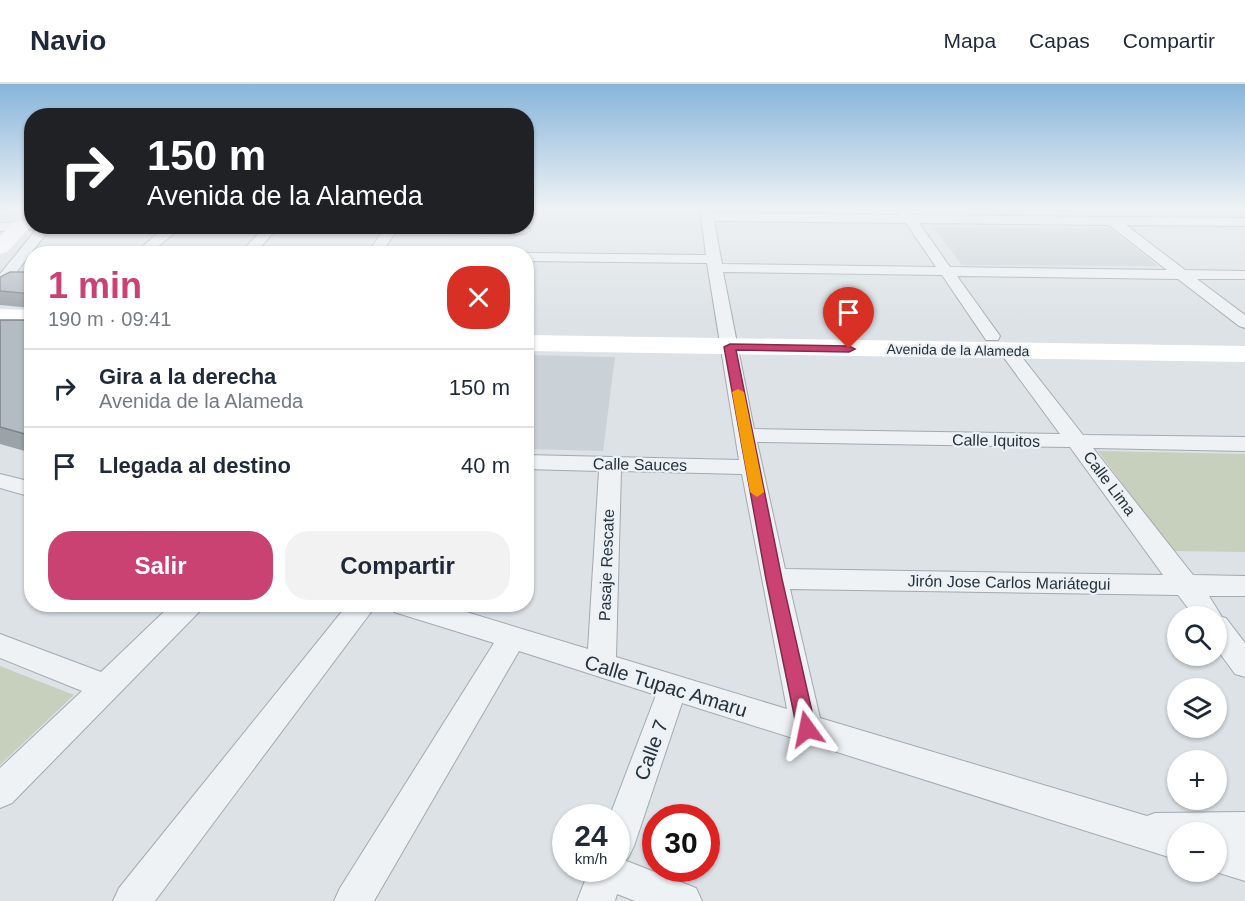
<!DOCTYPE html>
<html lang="es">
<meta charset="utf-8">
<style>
:root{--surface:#fff;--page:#f2f2f3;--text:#1f2937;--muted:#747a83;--line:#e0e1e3;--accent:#ca4272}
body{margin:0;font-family:Helvetica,sans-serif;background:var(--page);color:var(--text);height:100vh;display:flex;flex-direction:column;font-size:22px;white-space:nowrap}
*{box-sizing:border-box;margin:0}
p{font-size:20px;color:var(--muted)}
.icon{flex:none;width:33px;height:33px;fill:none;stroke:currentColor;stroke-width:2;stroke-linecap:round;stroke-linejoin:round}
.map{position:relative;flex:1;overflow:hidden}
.panel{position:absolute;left:24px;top:162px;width:510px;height:366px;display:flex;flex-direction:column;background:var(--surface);border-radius:24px;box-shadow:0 2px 4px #0004}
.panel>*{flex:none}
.top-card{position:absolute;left:24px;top:24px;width:510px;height:126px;border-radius:24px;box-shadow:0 2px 4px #0004;background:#202124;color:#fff;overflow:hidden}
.fabs{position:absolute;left:1167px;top:522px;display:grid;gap:12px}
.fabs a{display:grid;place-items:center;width:60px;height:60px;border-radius:50%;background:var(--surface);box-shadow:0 2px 4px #0004;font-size:30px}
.speed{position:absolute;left:552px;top:720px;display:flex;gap:12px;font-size:30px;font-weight:700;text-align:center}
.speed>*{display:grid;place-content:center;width:78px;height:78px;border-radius:50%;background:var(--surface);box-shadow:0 2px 4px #0004;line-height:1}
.speed small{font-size:15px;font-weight:400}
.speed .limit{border:9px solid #d22;background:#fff;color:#111}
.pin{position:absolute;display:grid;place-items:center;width:51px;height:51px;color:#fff;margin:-62px -26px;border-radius:50% 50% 50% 0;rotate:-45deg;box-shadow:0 0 6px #0007}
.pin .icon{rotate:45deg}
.me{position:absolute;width:66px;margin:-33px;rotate:348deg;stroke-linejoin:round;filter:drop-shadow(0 0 4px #0008)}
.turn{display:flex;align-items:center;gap:21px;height:126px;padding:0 24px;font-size:27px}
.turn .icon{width:78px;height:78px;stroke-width:2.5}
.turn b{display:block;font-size:42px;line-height:51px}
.round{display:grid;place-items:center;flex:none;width:63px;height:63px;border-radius:24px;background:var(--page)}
.summary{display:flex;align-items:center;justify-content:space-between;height:102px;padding:0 24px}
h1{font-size:36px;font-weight:700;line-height:45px;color:var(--accent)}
.action{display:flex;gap:12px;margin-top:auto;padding:12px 24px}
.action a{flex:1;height:69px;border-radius:24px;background:var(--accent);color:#fff;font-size:24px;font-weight:700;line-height:69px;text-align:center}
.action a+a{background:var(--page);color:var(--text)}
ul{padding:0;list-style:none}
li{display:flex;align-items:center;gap:18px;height:78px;padding:0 24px;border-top:2px solid var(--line)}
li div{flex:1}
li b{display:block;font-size:22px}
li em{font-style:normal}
header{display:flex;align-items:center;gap:36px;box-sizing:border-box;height:84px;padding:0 30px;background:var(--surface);border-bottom:2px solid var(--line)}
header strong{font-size:28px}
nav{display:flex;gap:33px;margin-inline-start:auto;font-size:21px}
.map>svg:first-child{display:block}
.built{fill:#cad2d8}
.green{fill:#c6d0bd}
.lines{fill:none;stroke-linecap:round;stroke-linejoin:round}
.street-casing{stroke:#a2aab0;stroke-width:2}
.street{fill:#eff2f5;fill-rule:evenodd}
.secondary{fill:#fff;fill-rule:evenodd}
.wall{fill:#9ba2a8}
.building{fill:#b4bcc3;stroke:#7e8488;stroke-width:1.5}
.route{fill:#ca4272;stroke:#832b4a;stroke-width:1.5}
.slow{fill:#f59e0b}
.labels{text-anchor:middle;stroke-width:4.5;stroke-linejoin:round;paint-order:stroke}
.far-street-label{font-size:14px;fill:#26323c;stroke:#ebf1f4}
.street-label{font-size:16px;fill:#26323c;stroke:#ebf1f4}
.near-street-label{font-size:20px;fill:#26323c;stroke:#ebf1f4}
</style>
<header>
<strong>Navio</strong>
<nav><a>Mapa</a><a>Capas</a><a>Compartir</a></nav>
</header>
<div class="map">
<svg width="1245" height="817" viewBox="0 0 1245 817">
<rect width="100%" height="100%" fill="#dce2e6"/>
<path class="built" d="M 933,143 L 1110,144 L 1158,182 L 962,181 Z
M 527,271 L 615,273 L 603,367 L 527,365 Z"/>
<path class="green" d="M 1098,367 L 1245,370 L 1245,468 L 1173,467 Z
M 0,582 L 74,611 L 0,681 Z"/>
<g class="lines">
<defs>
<path id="street" d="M 526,125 L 537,125 L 532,138 L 526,142 Z
M 700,125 L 712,125 L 713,129 L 900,131 L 897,125 L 909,125 L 913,131 L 1245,134 L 1245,142 L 1126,141 L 1185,186 L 1245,187 L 1245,195 L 1197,195 L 1245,231 L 1245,244 L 1239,242 L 1178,195 L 957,192 L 1000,252 L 998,256 L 986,256 L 942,191 L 723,188 L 754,345 L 1060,350 L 999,267 L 1002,263 L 1014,263 L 1083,351 L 1245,353 L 1245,367 L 1093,364 L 1193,491 L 1245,492 L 1245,512 L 1209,512 L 1222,533 L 1226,534 L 1245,559 L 1245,593 L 1235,590 L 1216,564 L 1216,532 L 1194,532 L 1178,511 L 790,505 L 820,634 L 1147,732 L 1155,729 L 1245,728 L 1245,797 L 1216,788 L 1216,748 L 1178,748 L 1178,776 L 682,619 L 634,762 L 628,774 L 624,776 L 696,804 L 702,817 L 635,817 L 617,810 L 615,817 L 577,817 L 590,784 L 616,784 L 616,734 L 609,734 L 656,611 L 519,567 L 374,817 L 334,817 L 340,804 L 494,559 L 394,528 L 390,520 L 440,520 L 588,565 L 599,387 L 526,385 L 526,371 L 739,376 L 707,179 L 526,177 L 526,170 L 523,170 L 526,169 L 706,171 ZM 714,137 L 906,139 L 936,183 L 722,180 ZM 919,139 L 1109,141 L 1167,186 L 950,183 ZM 757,358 L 1070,363 L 1163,491 L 785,485 ZM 621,387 L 742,390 L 787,625 L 616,573 Z
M 32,138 L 32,142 L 38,142 L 37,145 L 0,147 L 0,139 Z
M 39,142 L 52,142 L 5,203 L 0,205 L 0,190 Z
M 139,142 L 526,142 L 531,146 L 524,150 L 395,149 L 381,170 L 367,170 L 382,148 L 275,147 L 254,170 L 239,170 L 261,147 L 178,146 L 149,170 L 133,170 L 162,146 L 145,146 Z
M 0,390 L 32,398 L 32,413 L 0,404 Z
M 172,520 L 203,520 L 199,528 L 12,719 L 0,724 L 0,684 L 82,607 L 0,574 L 0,550 L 101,588 Z
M 348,520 L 377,520 L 155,817 L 113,817 L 119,804 Z"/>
</defs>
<use href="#street" class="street-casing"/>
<use href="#street" class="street"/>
<path class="secondary" d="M 0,125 L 10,125 L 6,130 L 0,131 Z
M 21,136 L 28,138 L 31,142 L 7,168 L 0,170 L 0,152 L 14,138 Z
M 0,225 L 32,226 L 32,240 L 0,239 Z
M 526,251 L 1245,262 L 1245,278 L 526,267 Z"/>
</g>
<path class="wall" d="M 32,188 L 32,224 L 0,221 L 0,193 Z
M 0,236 L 32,236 L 32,369 L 0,360 Z"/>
<path class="building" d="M 10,188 L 32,188 L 32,210 L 0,207 L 0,193 Z
M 0,236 L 32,236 L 32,352 L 0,343 Z"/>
<linearGradient id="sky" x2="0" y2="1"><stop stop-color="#87b5da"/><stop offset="0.52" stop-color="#eff2f4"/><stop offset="1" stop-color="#eff2f4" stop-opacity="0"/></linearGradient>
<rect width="1245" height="239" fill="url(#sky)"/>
<path class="route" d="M 730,260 L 849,262 L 855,265 L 849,268 L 736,266 L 782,495 L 816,645 L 813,651 L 807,654 L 800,651 L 797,645 L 766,495 L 724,263 Z"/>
<path class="slow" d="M 738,305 L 744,308 L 764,408 L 757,413 L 750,408 L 732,308 Z"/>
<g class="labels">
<g class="far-street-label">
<text transform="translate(958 266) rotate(1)" y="5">Avenida de la Alameda</text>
</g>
<g class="street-label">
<text transform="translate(996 356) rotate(1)" y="6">Calle Iquitos</text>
<text transform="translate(640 380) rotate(1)" y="6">Calle Sauces</text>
<text transform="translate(1110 399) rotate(53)" y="6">Calle Lima</text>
<text transform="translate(606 481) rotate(-88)" y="6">Pasaje Rescate</text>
<text transform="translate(1009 498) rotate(1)" y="6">Jirón Jose Carlos Mariátegui</text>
</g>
<g class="near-street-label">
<text transform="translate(666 602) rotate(17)" y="7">Calle Tupac Amaru</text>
<text transform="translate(651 666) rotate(-70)" y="7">Calle 7</text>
</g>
</g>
</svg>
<div class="fabs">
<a><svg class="icon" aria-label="search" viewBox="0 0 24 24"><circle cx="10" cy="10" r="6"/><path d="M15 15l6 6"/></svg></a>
<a><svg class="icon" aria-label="layers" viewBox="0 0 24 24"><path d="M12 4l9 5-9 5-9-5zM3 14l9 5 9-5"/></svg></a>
<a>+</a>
<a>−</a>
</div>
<div class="speed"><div>24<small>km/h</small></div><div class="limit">30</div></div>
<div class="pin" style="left:849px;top:265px;background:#d93025"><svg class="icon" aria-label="arrive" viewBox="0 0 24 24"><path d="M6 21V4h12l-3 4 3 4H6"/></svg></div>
<svg class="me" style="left:807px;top:645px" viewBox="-20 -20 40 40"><path d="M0-17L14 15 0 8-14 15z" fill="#ca4272" stroke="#fff" stroke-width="4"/></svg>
<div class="top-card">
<div class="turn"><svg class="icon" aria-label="right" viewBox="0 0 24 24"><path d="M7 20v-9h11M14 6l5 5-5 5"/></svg><div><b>150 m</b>Avenida de la Alameda</div></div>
</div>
<section class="panel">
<div class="summary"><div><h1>1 min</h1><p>190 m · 09:41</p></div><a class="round" style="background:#d93025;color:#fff"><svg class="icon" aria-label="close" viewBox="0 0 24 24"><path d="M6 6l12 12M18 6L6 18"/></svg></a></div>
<ul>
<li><svg class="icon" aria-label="right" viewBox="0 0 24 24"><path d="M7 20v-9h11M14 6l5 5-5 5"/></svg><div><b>Gira a la derecha</b><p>Avenida de la Alameda</p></div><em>150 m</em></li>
<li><svg class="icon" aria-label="arrive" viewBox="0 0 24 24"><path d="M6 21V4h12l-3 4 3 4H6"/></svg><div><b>Llegada al destino</b></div><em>40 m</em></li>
</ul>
<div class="action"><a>Salir</a><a>Compartir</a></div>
</section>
</div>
